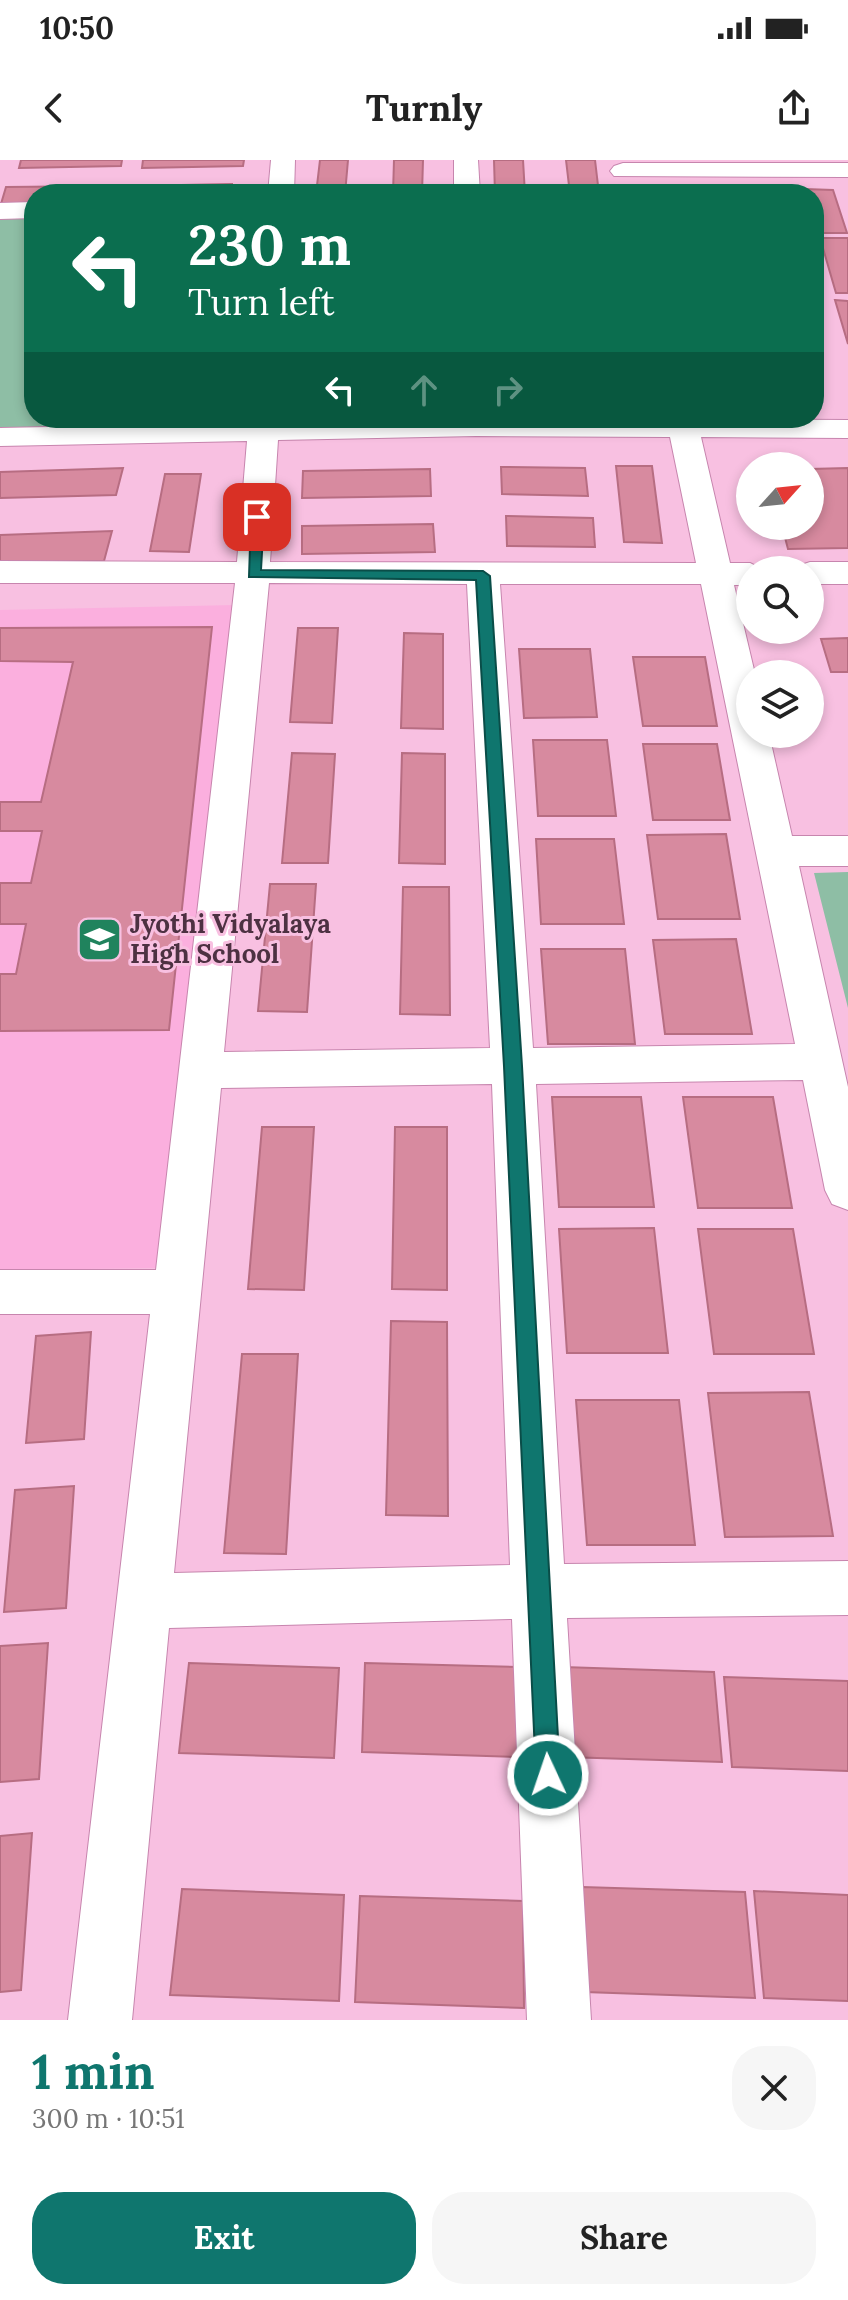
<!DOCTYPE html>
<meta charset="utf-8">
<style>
:root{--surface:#fff;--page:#f6f6f6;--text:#222;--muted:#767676;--accent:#0f766e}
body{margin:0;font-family:Lora,serif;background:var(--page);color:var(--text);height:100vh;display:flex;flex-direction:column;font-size:30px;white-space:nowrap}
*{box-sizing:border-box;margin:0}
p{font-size:26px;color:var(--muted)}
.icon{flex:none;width:44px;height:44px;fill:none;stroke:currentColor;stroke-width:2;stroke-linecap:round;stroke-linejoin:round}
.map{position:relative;height:1860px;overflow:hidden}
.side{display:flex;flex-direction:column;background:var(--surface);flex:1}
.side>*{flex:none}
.top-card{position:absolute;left:24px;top:24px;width:800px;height:244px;border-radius:32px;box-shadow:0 4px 12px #0003;background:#0b6e4f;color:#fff;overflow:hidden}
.needle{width:52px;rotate:63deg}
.fabs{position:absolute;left:736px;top:292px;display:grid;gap:16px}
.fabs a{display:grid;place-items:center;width:88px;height:88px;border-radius:50%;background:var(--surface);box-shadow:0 4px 12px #0003;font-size:40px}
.pin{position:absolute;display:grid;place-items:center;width:68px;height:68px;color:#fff;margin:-34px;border-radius:16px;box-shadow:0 4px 12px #0006}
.me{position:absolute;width:88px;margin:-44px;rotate:357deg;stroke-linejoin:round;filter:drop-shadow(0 0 6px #0008)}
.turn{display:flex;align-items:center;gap:28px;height:168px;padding:0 32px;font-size:36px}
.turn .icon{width:104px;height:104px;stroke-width:2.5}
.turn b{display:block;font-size:56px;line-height:68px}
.lanes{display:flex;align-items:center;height:76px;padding:0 32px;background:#0003;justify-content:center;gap:40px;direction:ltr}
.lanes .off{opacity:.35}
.round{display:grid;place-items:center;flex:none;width:84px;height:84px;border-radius:32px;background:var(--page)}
.overview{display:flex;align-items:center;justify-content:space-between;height:136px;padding:0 32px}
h1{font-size:48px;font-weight:700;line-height:60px;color:var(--accent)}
.action{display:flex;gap:16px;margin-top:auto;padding:16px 32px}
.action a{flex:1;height:92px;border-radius:32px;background:var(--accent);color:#fff;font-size:32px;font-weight:700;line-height:92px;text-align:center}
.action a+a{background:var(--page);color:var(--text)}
.status{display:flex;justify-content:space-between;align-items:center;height:56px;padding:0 40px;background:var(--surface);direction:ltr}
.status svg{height:22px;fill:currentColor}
header{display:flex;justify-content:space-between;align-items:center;height:104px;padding:0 32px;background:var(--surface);font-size:36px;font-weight:700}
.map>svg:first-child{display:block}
.built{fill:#fbafde}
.green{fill:#8ebea5}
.building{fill:#d78a9f;stroke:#b76d82;stroke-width:2}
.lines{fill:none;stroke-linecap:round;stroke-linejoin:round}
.minor-casing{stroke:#c785ae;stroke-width:2}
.minor{fill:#fff;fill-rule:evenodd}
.route{fill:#0f766e;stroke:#0a4d48;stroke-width:2}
.labels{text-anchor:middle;stroke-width:6;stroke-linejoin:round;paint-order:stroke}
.poi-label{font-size:26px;font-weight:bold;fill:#4d3142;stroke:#f8c0e1;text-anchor:start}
</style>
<div class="status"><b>10:50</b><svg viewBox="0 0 49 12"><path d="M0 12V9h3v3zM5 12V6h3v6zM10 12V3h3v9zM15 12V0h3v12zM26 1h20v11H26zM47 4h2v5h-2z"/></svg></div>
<header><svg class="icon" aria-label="back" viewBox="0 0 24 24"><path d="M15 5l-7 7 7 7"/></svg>Turnly<svg class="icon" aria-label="share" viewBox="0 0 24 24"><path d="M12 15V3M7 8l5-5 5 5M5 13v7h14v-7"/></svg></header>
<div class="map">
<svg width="848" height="1860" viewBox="0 0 848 1860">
<rect width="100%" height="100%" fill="#f8c0e1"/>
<path class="built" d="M 235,445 L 163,1108 L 0,1110 L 0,450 Z"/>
<path class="green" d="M 34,54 L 34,258 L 237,258 L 234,276 L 0,278 L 0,55 Z
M 848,712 L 848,848 L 814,713 Z"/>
<path class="building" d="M 21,0 L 122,0 L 121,6 L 19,8 Z
M 143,0 L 244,0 L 243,6 L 142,8 Z
M 320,0 L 348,0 L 345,34 L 316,34 Z
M 394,0 L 423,0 L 422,34 L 393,34 Z
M 494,0 L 523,0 L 525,34 L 495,34 Z
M 566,0 L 595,0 L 599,34 L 570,34 Z
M 232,24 L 232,34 L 128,34 L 130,26 Z
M 109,26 L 108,34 L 34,34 L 34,44 L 1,44 L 6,27 Z
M 704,26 L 733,26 L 735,34 L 706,34 Z
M 804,29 L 833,30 L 847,73 L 817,73 L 814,34 L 806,34 Z
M 820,78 L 848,78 L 848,133 L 836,133 Z
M 835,140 L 848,141 L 848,184 Z
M 616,306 L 652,306 L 662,383 L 624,382 Z
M 501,307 L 585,308 L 588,336 L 502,334 Z
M 123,308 L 116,335 L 0,338 L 0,312 Z
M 848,308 L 848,388 L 788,389 L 782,366 L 810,366 L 810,309 Z
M 430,309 L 431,336 L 302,338 L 303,311 Z
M 165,314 L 201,314 L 189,392 L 150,391 Z
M 506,356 L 593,358 L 595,387 L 507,386 Z
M 433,364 L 435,392 L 302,394 L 302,366 Z
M 112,371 L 104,401 L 0,403 L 0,375 Z
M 212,467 L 169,870 L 0,871 L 0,814 L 16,814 L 26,764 L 0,764 L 0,723 L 31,723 L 42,671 L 0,671 L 0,642 L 41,642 L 73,502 L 0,501 L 0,468 Z
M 298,468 L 338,468 L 332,563 L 290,562 Z
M 404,473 L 443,474 L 443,569 L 401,568 Z
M 848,478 L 848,512 L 831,512 L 821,479 Z
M 519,489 L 590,489 L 597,557 L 524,558 Z
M 633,497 L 705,497 L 717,566 L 643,566 Z
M 533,580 L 607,580 L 616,656 L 538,656 Z
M 643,584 L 717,584 L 730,660 L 653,660 Z
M 292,593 L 335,594 L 328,703 L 282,703 Z
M 402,593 L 445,594 L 445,704 L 399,703 Z
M 726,674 L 740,759 L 658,759 L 647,675 Z
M 536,679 L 614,679 L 624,764 L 541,764 Z
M 270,724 L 316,724 L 307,852 L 258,851 Z
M 403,727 L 449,727 L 450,855 L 400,854 Z
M 736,779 L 752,874 L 665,874 L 653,780 Z
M 541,789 L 625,789 L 635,884 L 548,884 Z
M 552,937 L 641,937 L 654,1047 L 559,1047 Z
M 683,937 L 773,937 L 792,1048 L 698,1048 Z
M 262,967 L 314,967 L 304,1130 L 248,1129 Z
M 395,967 L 447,967 L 447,1130 L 392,1129 Z
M 654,1068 L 668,1193 L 567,1193 L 559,1069 Z
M 698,1069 L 793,1069 L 814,1194 L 714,1194 Z
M 391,1161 L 447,1162 L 448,1356 L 386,1355 Z
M 91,1172 L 84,1279 L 26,1283 L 36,1176 Z
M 242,1194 L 298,1194 L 286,1394 L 224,1393 Z
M 809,1232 L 833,1376 L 725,1377 L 708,1233 Z
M 576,1240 L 679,1240 L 695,1385 L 587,1385 Z
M 74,1326 L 66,1448 L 4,1452 L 15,1330 Z
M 48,1483 L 39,1619 L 0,1622 L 0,1486 Z
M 189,1503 L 339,1508 L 334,1598 L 179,1593 Z
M 365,1503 L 517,1507 L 517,1597 L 362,1592 Z
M 563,1507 L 714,1512 L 722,1602 L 566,1597 Z
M 724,1517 L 848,1521 L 848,1611 L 732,1607 Z
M 32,1673 L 21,1830 L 0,1832 L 0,1676 Z
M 582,1727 L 745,1732 L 755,1838 L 585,1832 Z
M 182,1729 L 344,1735 L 339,1841 L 170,1835 Z
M 754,1731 L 848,1735 L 848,1841 L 764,1838 Z
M 360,1736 L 523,1741 L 524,1848 L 355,1842 Z"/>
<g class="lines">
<defs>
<path id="minor" d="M 271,0 L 295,0 L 294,34 L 268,34 Z
M 454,0 L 478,0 L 480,34 L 454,34 Z
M 623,3 L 848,3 L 848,17 L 614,16 L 610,11 L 614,6 Z
M 34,42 L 34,58 L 0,59 L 0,43 Z
M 249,258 L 279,258 L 279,262 L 472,258 L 848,260 L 848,278 L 701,277 L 730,403 L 750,403 L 764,410 L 750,410 L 750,425 L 734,425 L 755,514 L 750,514 L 750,574 L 769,574 L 792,676 L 848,676 L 848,706 L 799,706 L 848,927 L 848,1050 L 832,1044 L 825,1030 L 803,920 L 536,924 L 564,1404 L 848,1401 L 848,1455 L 567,1458 L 591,1860 L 527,1860 L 512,1459 L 169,1468 L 132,1860 L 68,1860 L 150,1154 L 0,1154 L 0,1110 L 156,1110 L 235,423 L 0,423 L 0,401 L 237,402 L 247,281 L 0,286 L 0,268 L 249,263 ZM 476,276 L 670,277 L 696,403 L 270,402 L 278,280 ZM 269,423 L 467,424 L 490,888 L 224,892 ZM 500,424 L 701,424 L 795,884 L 533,888 ZM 492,924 L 510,1405 L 174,1413 L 221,928 Z
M 810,402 L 848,402 L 848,424 L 810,424 L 810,410 L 795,410 L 798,406 Z"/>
</defs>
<use href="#minor" class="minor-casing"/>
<use href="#minor" class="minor"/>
</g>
<path class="route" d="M 257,353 L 264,357 L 261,410 L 483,411 L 490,416 L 522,906 L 560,1615 L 557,1623 L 548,1627 L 539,1623 L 536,1615 L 504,906 L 476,420 L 249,417 L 251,357 Z"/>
<defs>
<symbol id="school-square" viewBox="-11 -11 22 22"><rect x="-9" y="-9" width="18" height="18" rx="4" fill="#20835d" stroke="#f8c0e1"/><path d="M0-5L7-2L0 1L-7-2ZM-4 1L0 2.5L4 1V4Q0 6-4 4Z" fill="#fff"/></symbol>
</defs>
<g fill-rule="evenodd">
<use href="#school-square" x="74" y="754" width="51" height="51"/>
</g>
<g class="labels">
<g class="poi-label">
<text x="130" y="773">Jyothi Vidyalaya<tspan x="130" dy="30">High School</tspan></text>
</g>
</g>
</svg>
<div class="fabs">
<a><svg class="needle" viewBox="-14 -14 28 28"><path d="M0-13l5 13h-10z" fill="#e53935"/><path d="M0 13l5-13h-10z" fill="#767676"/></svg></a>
<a><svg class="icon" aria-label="search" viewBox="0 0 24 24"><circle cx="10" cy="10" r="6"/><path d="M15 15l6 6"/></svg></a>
<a><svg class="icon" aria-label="layers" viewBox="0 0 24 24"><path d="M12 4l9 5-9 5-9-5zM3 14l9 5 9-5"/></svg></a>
</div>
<div class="pin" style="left:257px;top:357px;background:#d93025"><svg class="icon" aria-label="arrive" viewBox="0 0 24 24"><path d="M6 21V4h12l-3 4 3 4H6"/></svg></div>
<svg class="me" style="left:548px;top:1615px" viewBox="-20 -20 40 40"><circle r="17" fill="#0f766e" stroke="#fff" stroke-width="3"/><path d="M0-11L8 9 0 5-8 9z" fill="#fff"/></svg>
<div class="top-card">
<div class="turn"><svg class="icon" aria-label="left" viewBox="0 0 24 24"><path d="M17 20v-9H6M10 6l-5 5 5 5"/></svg><div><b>230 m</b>Turn left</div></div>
<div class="lanes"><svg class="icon" aria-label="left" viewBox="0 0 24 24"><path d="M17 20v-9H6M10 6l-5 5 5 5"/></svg><svg class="icon off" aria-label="ahead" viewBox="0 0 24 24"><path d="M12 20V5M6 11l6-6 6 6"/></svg><svg class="icon off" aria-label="right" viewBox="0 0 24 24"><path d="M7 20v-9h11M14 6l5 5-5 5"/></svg></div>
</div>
</div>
<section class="side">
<div class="overview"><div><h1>1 min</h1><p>300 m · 10:51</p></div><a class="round"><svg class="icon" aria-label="close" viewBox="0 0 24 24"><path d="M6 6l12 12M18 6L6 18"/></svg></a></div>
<div class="action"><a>Exit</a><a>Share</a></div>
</section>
